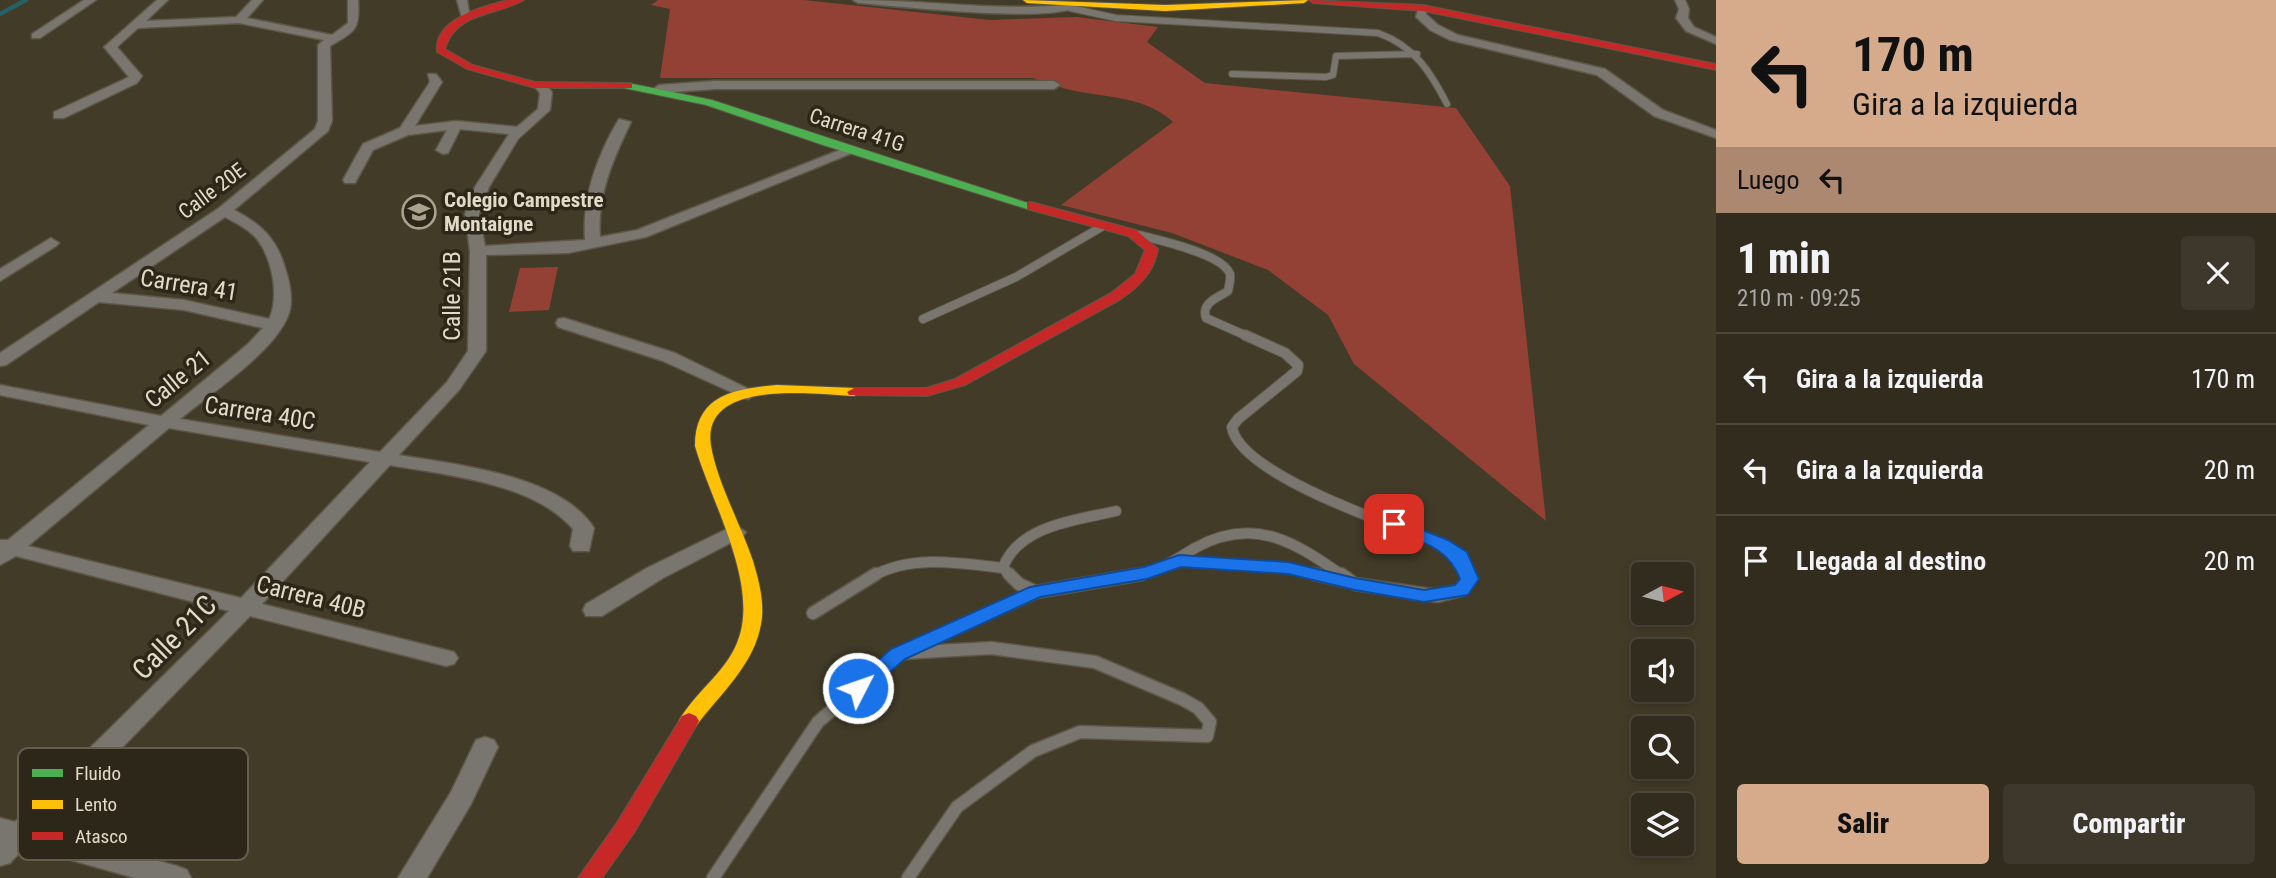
<!DOCTYPE html>
<html lang="es">
<meta charset="utf-8">
<style>
:root{--surface:#322c1e;--page:#3d382b;--text:#f1f3f6;--muted:#a8a7a4;--line:#4d483c;--accent:#d6ab8b}
body{margin:0;font-family:"Roboto Condensed",sans-serif;background:var(--page);color:var(--text);height:100vh;display:flex;flex-direction:column;font-size:26px;white-space:nowrap}
*{box-sizing:border-box;margin:0}
p{font-size:23px;color:var(--muted)}
.icon{flex:none;width:38px;height:38px;fill:none;stroke:currentColor;stroke-width:2;stroke-linecap:round;stroke-linejoin:round}
.map{position:relative;flex:1;overflow:hidden}
.details{display:flex;flex-direction:column;background:var(--surface);width:560px}
.details>*{flex:none}
.hud{background:#d6ab8b;color:#111;overflow:hidden}
.needle{width:46px;rotate:83deg}
.controls{position:absolute;left:1631px;top:562px;display:grid;gap:14px}
.controls a{display:grid;place-items:center;width:63px;height:63px;border-radius:7px;background:var(--surface);box-shadow:0 4px 10px #0003,0 0 0 2px var(--line);font-size:35px}
.pin{position:absolute;display:grid;place-items:center;width:60px;height:60px;color:#fff;margin:-30px;border-radius:14px;box-shadow:0 4px 10px #0006}
.me{position:absolute;width:77px;margin:-38px;rotate:49deg;stroke-linejoin:round;filter:drop-shadow(0 0 5px #0008)}
.turn{display:flex;align-items:center;gap:24px;height:147px;padding:0 21px;font-size:32px}
.turn .icon{width:91px;height:91px;stroke-width:2.5}
.turn b{display:block;font-size:49px;line-height:60px}
.then{display:flex;align-items:center;height:66px;padding:0 21px;background:#0003;gap:14px;font-size:26px}
.round{display:grid;place-items:center;flex:none;width:74px;height:74px;border-radius:7px;background:var(--page)}
.overview{display:flex;align-items:center;justify-content:space-between;height:119px;padding:0 21px}
h1{font-size:42px;font-weight:800;line-height:52px}
.cta{display:flex;gap:14px;margin-top:auto;padding:14px 21px}
.cta a{flex:1;height:80px;border-radius:7px;background:var(--accent);color:#111;font-size:28px;font-weight:800;line-height:80px;text-align:center}
.cta a+a{background:var(--page);color:var(--text)}
ul{padding:0;list-style:none}
li{display:flex;align-items:center;gap:21px;height:91px;padding:0 21px;border-top:2px solid var(--line)}
li div{flex:1}
li b{display:block;font-size:26px}
li em{font-style:normal}
main{display:flex;flex:1;min-height:0}
.map>svg:first-child{display:block}
.green{fill:#934035}
.lines{fill:none;stroke-linecap:round;stroke-linejoin:round}
.stream{stroke:#256067;stroke-width:4.5}
.lane-far3-casing{stroke:#5d5747;stroke-width:8}
.lane-far2-casing{stroke:#5d5747;stroke-width:10}
.lane-far1-casing{stroke:#5d5747;stroke-width:12}
.lane-casing{stroke:#5d5747;stroke-width:15}
.street-casing{stroke:#5d5747;stroke-width:3}
.fast-casing{stroke:#5d5747;stroke-width:2}
.slow-casing{stroke:#5d5747;stroke-width:2}
.jam-casing{stroke:#5d5747;stroke-width:2}
.lane-far3{stroke:#79766f;stroke-width:6}
.lane-far2{stroke:#79766f;stroke-width:8}
.lane-far1{stroke:#79766f;stroke-width:10}
.lane{stroke:#79766f;stroke-width:12}
.street{fill:#79766f;fill-rule:evenodd}
.fast{fill:#4caf50;fill-rule:evenodd}
.slow{fill:#ffc107;fill-rule:evenodd}
.jam{fill:#c62828;fill-rule:evenodd}
.route{fill:#1a73e8;stroke:#114b97;stroke-width:2}
.labels{text-anchor:middle;stroke-width:7;stroke-linejoin:round;paint-order:stroke}
.far-street-label{font-size:21px;fill:#e2dac7;stroke:#2d2719}
.far-poi-label{font-size:21px;font-weight:bold;fill:#e2dac7;stroke:#2d2719;text-anchor:start}
.street-label{font-size:24px;fill:#e2dac7;stroke:#2d2719}
.near-street-label{font-size:28px;fill:#e2dac7;stroke:#2d2719}
.key{fill:#2d2719;stroke:#635d4d;stroke-width:2}
.key-label{font-size:19px;fill:#e2dac7}
</style>
<main>
<div class="map">
<svg width="1716" height="878" viewBox="0 0 1716 878">
<rect width="100%" height="100%" fill="#423b28"/>
<path class="green" d="M 658,0 L 804,0 L 990,20 L 1077,17 L 1158,27 L 1147,42 L 1205,83 L 1456,108 L 1510,186 L 1546,521 L 1354,364 L 1328,315 L 1268,270 L 1172,233 L 1061,205 L 1173,122 C 1146,97 1111,98 1075,91 C 1061,88 1047,83 1033,78 L 660,78 L 670,9 L 651,5 Z
M 558,267 L 549,310 L 509,312 L 520,268 Z"/>
<g class="lines">
<path class="stream" d="M 0,14 L 26,0"/>
<defs>
<path id="lane-far3" d="M 1070,8 L 1116,18 L 1378,33 C 1414,46 1430,71 1447,104
M 1232,74 L 1326,77 L 1333,75 L 1336,56 L 1417,54"/>
<path id="lane-far2" d="M 1139,235 C 1159,240 1223,254 1230,274 C 1231,280 1229,286 1228,291 C 1217,298 1201,303 1206,318 L 1249,337
M 923,319 L 1016,277 L 1103,226"/>
<path id="lane-far1" d="M 1245,335 L 1285,353 L 1298,365 L 1297,371 L 1238,419 L 1232,427 C 1239,475 1398,527 1442,544 L 1461,556 L 1468,576
M 1179,561 L 1288,568 L 1321,576
M 873,576 C 912,554 961,563 1003,568
M 1011,576 L 1003,568 C 1018,525 1078,520 1116,511
M 1132,576 C 1160,571 1172,562 1195,548 C 1253,515 1295,542 1343,576"/>
<path id="lane" d="M 1009,574 L 1019,584 L 1036,592
M 1314,574 L 1345,581
M 1341,574 L 1355,584 L 1438,596 L 1461,590 L 1469,579 L 1467,574
M 813,613 L 876,574
M 904,653 L 991,648 L 1095,662 L 1182,699 L 1198,708 L 1210,722 L 1207,736 L 1080,732 L 1033,751 L 957,807 L 908,878
M 713,878 L 818,722 L 898,654 L 1036,592 L 1142,574"/>
<path id="street" d="M 84,0 L 96,0 L 40,38 L 32,38 L 32,34 Z
M 157,0 L 168,0 L 146,21 L 236,17 L 252,0 L 263,0 L 247,18 L 332,35 L 348,23 L 348,0 L 358,0 C 360,31 355,31 330,46 L 332,121 L 328,131 L 234,210 C 260,223 277,239 285,268 C 290,283 294,301 288,316 C 273,353 211,393 180,419 L 380,452 L 447,382 L 468,351 L 470,251 L 465,214 L 475,187 L 509,134 L 460,129 L 448,153 L 443,154 L 436,150 L 447,130 L 408,135 L 373,150 L 355,183 L 345,183 L 343,180 L 363,144 L 400,128 L 430,82 L 428,74 L 436,74 L 442,82 L 415,126 L 456,121 L 517,127 L 538,109 L 540,93 L 534,86 L 536,83 L 544,83 L 552,92 L 550,110 L 518,139 L 489,187 L 479,214 L 485,246 L 585,240 C 582,197 597,156 619,119 L 631,122 C 613,159 597,195 600,237 L 637,230 L 845,148 L 857,151 L 646,237 L 568,253 L 486,255 L 486,351 L 459,390 L 399,455 C 457,465 560,475 594,528 L 589,551 L 573,551 L 570,546 L 573,529 C 534,483 446,475 390,465 L 262,604 L 454,652 L 458,658 L 454,664 L 446,666 L 250,616 L 42,830 L 177,866 L 187,870 L 191,878 L 135,878 L 25,847 L 10,863 L 0,866 L 0,818 L 15,822 L 229,611 L 16,556 L 0,565 L 0,540 L 8,540 L 149,425 L 0,395 L 0,385 L 161,416 L 247,345 L 263,328 L 184,310 L 99,302 L 6,365 L 0,366 L 0,353 L 219,208 L 315,129 L 318,121 L 318,45 L 324,40 L 239,23 L 138,28 L 117,47 L 142,76 L 137,83 L 64,118 L 54,118 L 54,112 L 129,77 L 104,47 ZM 225,217 C 236,223 249,229 257,239 C 272,258 280,297 269,319 L 184,300 L 112,293 ZM 169,428 L 370,462 L 241,598 L 28,546 Z
M 457,0 L 467,0 L 470,18 L 462,18 Z
M 853,0 C 924,0 995,11 1066,5 L 1071,2 L 1076,5 C 1067,25 887,5 858,3 Z
M 1675,0 L 1685,0 L 1689,9 L 1688,18 L 1694,27 L 1716,37 L 1716,44 L 1686,31 L 1676,18 L 1679,9 Z
M 1419,6 L 1427,6 L 1426,14 L 1438,25 L 1458,35 L 1605,69 L 1663,110 L 1716,130 L 1716,138 L 1654,116 L 1597,75 L 1450,40 L 1430,30 L 1416,17 Z
M 715,81 L 1054,81 L 1060,85 L 1054,89 L 715,89 L 659,93 L 653,89 L 659,85 Z
M 51,238 L 59,243 L 56,246 L 0,281 L 0,269 Z
M 564,318 L 675,353 L 757,393 L 748,399 L 742,397 L 663,361 L 558,327 L 556,323 L 558,319 Z
M 735,525 L 746,532 L 742,537 L 663,578 L 602,616 L 586,616 L 583,610 L 586,604 L 647,568 Z
M 485,737 L 494,740 L 498,747 L 471,804 L 427,878 L 398,878 L 451,792 L 476,740 Z"/>
<path id="fast" d="M 628,83 L 712,100 L 1037,206 L 1035,209 L 1027,209 L 823,145 L 706,105 L 624,88 L 624,84 Z"/>
<path id="slow" d="M 1023,0 L 1165,5 L 1308,0 L 1304,3 L 1165,11 L 1027,3 Z
M 777,385 L 854,388 L 861,392 L 854,396 C 814,394 700,378 711,446 C 717,482 741,525 753,561 C 759,581 765,604 761,624 C 754,665 720,694 696,726 L 689,729 L 682,726 L 679,721 C 694,693 725,673 737,643 C 761,586 711,502 695,446 C 695,395 734,389 777,385 Z"/>
<path id="jam" d="M 508,0 L 524,0 C 497,16 456,11 445,49 L 473,65 L 535,82 L 628,83 L 632,84 L 632,88 L 535,88 L 467,69 L 437,52 C 433,19 483,6 508,0 Z
M 1309,0 L 1423,5 L 1716,64 L 1716,70 L 1423,11 L 1313,3 Z
M 1031,202 L 1136,230 L 1158,249 C 1154,272 1140,286 1121,299 L 965,385 L 927,396 L 849,395 L 847,392 L 854,388 L 926,388 L 955,379 L 1111,293 L 1135,274 L 1145,250 L 1128,236 L 1027,209 L 1027,203 Z
M 689,713 L 696,716 L 699,721 L 634,833 L 602,878 L 578,878 L 618,821 L 682,716 Z"/>
</defs>
<use href="#lane-far3" class="lane-far3-casing"/>
<use href="#lane-far2" class="lane-far2-casing"/>
<use href="#lane-far1" class="lane-far1-casing"/>
<use href="#lane" class="lane-casing"/>
<use href="#street" class="street-casing"/>
<use href="#fast" class="fast-casing"/>
<use href="#slow" class="slow-casing"/>
<use href="#jam" class="jam-casing"/>
<use href="#lane-far3" class="lane-far3"/>
<use href="#lane-far2" class="lane-far2"/>
<use href="#lane-far1" class="lane-far1"/>
<use href="#lane" class="lane"/>
<use href="#street" class="street"/>
<use href="#fast" class="fast"/>
<use href="#slow" class="slow"/>
<use href="#jam" class="jam"/>
</g>
<path class="route" d="M 1394,519 L 1448,540 L 1467,552 L 1479,579 L 1468,595 L 1424,602 L 1355,590 L 1288,574 L 1181,567 L 1147,579 L 1040,597 L 905,659 L 865,693 L 851,693 L 848,688 L 891,649 L 1030,587 L 1144,567 L 1179,555 L 1288,562 L 1355,578 L 1424,590 L 1455,585 L 1460,579 C 1448,546 1418,541 1388,528 L 1385,524 Z"/>
<defs>
<symbol id="school-ring" viewBox="-11 -11 22 22"><circle r="9.5" fill="#2d2719" stroke="#aaa28f" stroke-width="1.5"/><path d="M0-5L7-2L0 1L-7-2ZM-4 1L0 2.5L4 1V4Q0 6-4 4Z" fill="#aaa28f"/></symbol>
</defs>
<g fill-rule="evenodd">
<use href="#school-ring" x="400" y="193" width="38" height="38"/>
</g>
<g class="labels">
<g class="far-street-label">
<text transform="translate(857 130) rotate(18)" y="7">Carrera 41G</text>
<text transform="translate(212 191) rotate(-37)" y="7">Calle 20E</text>
</g>
<g class="far-poi-label">
<text x="444" y="207">Colegio Campestre<tspan x="444" dy="24">Montaigne</tspan></text>
</g>
<g class="street-label">
<text transform="translate(189 285) rotate(9)" y="8">Carrera 41</text>
<text transform="translate(452 296) rotate(-90)" y="8">Calle 21B</text>
<text transform="translate(178 379) rotate(-39)" y="8">Calle 21</text>
<text transform="translate(260 413) rotate(9)" y="8">Carrera 40C</text>
<text transform="translate(311 597) rotate(14)" y="8">Carrera 40B</text>
</g>
<g class="near-street-label">
<text transform="translate(174 637) rotate(-45)" y="10">Calle 21C</text>
</g>
</g>
<rect x="18" y="748" width="230" height="112" rx="10" class="key"/>
<rect x="32" y="769" width="31" height="8" fill="#4caf50"/>
<rect x="32" y="800" width="31" height="9" fill="#ffc107"/>
<rect x="32" y="832" width="31" height="8" fill="#c62828"/>
<g class="key-label">
<text x="75" y="780">Fluido</text>
<text x="75" y="811">Lento</text>
<text x="75" y="843">Atasco</text>
</g>
</svg>
<div class="controls">
<a><svg class="needle" viewBox="-14 -14 28 28"><path d="M0-13l5 13h-10z" fill="#e53935"/><path d="M0 13l5-13h-10z" fill="#a8a7a4"/></svg></a>
<a><svg class="icon" aria-label="sound" viewBox="0 0 24 24"><path d="M4 9h4l5-4v14l-5-4H4zM17 9q2 3 0 6"/></svg></a>
<a><svg class="icon" aria-label="search" viewBox="0 0 24 24"><circle cx="10" cy="10" r="6"/><path d="M15 15l6 6"/></svg></a>
<a><svg class="icon" aria-label="layers" viewBox="0 0 24 24"><path d="M12 4l9 5-9 5-9-5zM3 14l9 5 9-5"/></svg></a>
</div>
<div class="pin" style="left:1394px;top:524px;background:#d93025"><svg class="icon" aria-label="arrive" viewBox="0 0 24 24"><path d="M6 21V4h12l-3 4 3 4H6"/></svg></div>
<svg class="me" style="left:858px;top:688px" viewBox="-20 -20 40 40"><circle r="17" fill="#1a73e8" stroke="#fff" stroke-width="3"/><path d="M0-11L8 9 0 5-8 9z" fill="#fff"/></svg>
</div>
<section class="details">
<div class="hud">
<div class="turn"><svg class="icon" aria-label="left" viewBox="0 0 24 24"><path d="M17 20v-9H6M10 6l-5 5 5 5"/></svg><div><b>170 m</b>Gira a la izquierda</div></div>
<div class="then">Luego<svg class="icon" aria-label="left" viewBox="0 0 24 24"><path d="M17 20v-9H6M10 6l-5 5 5 5"/></svg></div>
</div>
<div class="overview"><div><h1>1 min</h1><p>210 m · 09:25</p></div><a class="round"><svg class="icon" aria-label="close" viewBox="0 0 24 24"><path d="M6 6l12 12M18 6L6 18"/></svg></a></div>
<ul>
<li><svg class="icon" aria-label="left" viewBox="0 0 24 24"><path d="M17 20v-9H6M10 6l-5 5 5 5"/></svg><div><b>Gira a la izquierda</b></div><em>170 m</em></li>
<li><svg class="icon" aria-label="left" viewBox="0 0 24 24"><path d="M17 20v-9H6M10 6l-5 5 5 5"/></svg><div><b>Gira a la izquierda</b></div><em>20 m</em></li>
<li><svg class="icon" aria-label="arrive" viewBox="0 0 24 24"><path d="M6 21V4h12l-3 4 3 4H6"/></svg><div><b>Llegada al destino</b></div><em>20 m</em></li>
</ul>
<div class="cta"><a>Salir</a><a>Compartir</a></div>
</section>
</main>
